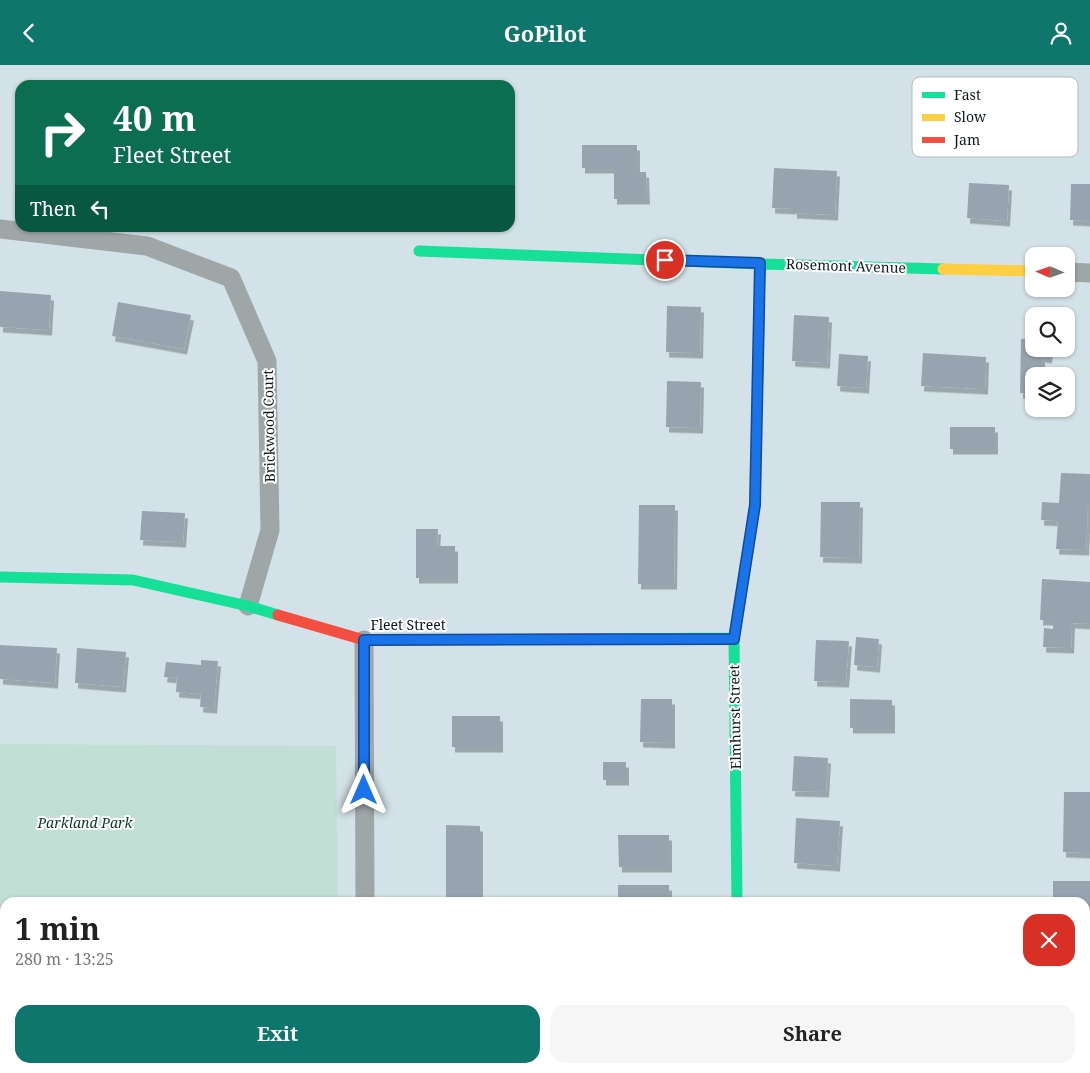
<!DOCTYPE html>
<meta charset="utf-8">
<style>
:root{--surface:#fff;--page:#f6f6f6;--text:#222;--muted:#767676;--accent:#0f766e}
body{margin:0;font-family:"Noto Serif",serif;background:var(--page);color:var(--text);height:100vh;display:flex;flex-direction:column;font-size:19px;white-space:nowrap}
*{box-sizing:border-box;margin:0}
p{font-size:16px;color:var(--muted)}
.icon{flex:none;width:28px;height:28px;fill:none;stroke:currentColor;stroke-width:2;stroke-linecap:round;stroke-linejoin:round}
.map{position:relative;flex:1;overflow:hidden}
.sheet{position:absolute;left:0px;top:832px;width:1090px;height:176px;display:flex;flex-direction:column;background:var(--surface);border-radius:15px 15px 0 0;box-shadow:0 1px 4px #0004}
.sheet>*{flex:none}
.top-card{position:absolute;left:15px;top:15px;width:500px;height:152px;border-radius:15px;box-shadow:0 1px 4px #0004;background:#0b6e4f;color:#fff;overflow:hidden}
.needle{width:32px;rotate:272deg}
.fabs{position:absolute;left:1025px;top:182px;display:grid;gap:10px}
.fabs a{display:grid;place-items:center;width:50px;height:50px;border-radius:10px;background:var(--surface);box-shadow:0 1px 4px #0004;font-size:25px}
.pin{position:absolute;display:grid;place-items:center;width:42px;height:42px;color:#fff;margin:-21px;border:2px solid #fff;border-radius:50%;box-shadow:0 1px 5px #0007}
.me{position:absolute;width:55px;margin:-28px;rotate:0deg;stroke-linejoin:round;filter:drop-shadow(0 0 4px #0008)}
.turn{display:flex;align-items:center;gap:18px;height:105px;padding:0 15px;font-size:22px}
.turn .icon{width:65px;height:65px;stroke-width:2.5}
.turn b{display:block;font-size:35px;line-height:42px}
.then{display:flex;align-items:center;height:48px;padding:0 15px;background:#0003;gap:10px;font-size:19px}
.round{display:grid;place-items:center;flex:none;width:52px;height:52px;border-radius:15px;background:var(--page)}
.head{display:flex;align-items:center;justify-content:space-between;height:85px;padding:0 15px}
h1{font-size:30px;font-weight:700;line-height:38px}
.button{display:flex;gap:10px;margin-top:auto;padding:10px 15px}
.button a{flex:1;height:58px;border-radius:15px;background:var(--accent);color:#fff;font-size:20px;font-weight:700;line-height:58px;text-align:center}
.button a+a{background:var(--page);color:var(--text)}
header{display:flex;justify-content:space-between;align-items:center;height:65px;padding:0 15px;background:var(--accent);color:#fff;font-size:22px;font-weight:700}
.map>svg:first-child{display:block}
.green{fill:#c1dfd5}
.building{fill:#97a4af;filter:url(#shadow)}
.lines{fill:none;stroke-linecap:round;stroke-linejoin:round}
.street{stroke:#9fa6a7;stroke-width:19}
.fast{stroke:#16e098;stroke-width:11}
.slow{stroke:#ffcf43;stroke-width:11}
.jam{stroke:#f24e42;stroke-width:11}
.route-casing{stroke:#114b97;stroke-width:12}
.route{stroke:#1a73e8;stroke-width:9}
.labels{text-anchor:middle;stroke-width:4;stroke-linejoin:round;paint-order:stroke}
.street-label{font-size:14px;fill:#0e181c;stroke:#fff}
.park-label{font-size:14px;font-style:italic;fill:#093a26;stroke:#fff}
.key{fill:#fff;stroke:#b7babb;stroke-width:1}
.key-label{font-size:14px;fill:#0e181c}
</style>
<header><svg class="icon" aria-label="back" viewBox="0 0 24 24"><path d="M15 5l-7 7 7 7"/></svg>GoPilot<svg class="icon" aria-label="person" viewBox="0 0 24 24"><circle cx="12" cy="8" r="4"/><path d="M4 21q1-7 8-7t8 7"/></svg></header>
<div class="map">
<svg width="1090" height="1008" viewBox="0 0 1090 1008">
<defs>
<filter id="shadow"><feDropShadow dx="3" dy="5.5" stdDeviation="0" flood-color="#0004"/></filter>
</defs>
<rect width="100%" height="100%" fill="#d3e2e8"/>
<path class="green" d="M 0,679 L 336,681 L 338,837 L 5,838 L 5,1004 L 341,1004 L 341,1008 L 0,1008 Z"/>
<path class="building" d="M 582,80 L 637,80 L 637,107 L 646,107 L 647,134 L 614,134 L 614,103 L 582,103 Z
M 774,103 L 837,106 L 835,150 L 794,148 L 794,144 L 772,143 Z
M 969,118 L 1009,120 L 1007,156 L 967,153 Z
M 1071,119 L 1090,119 L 1090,156 L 1070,155 Z
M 0,226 L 51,230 L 49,265 L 0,262 Z
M 118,237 L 191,250 L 184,284 L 112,271 Z
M 667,241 L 701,242 L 700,288 L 666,287 Z
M 794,250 L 829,252 L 827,298 L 792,296 Z
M 1021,274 L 1034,274 L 1034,284 L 1050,284 L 1049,293 L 1042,292 L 1042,311 L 1034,311 L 1034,328 L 1020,328 Z
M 923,288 L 986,292 L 985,324 L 921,321 Z
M 839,289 L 868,291 L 866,323 L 837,321 Z
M 667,316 L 701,317 L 700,363 L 666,362 Z
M 950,362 L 995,362 L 995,384 L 950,384 Z
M 1061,408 L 1090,409 L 1090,439 L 1088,439 L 1086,485 L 1056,484 L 1058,456 L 1041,455 L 1042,437 L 1059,438 Z
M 821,437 L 860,437 L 859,493 L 820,492 Z
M 639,440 L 675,440 L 674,519 L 638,519 Z
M 142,446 L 185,448 L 183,477 L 140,475 Z
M 416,464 L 438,464 L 437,481 L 455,481 L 455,513 L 416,513 Z
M 1042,514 L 1090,517 L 1090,559 L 1072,558 L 1071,583 L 1043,582 L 1044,563 L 1053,564 L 1053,555 L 1040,555 Z
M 856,572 L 879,574 L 877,602 L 854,600 Z
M 816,575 L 849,576 L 846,617 L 814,616 Z
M 0,580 L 57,583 L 55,618 L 0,614 Z
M 77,583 L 126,587 L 123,622 L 75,618 Z
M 201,595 L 218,596 L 214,643 L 200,642 L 201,629 L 176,627 L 177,613 L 164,612 L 166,597 L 201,600 Z
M 641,634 L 672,634 L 672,678 L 640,677 Z
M 850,634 L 892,635 L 892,663 L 850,663 Z
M 452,651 L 500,651 L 500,682 L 452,682 Z
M 794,691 L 828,693 L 826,727 L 792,726 Z
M 603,697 L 626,697 L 626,715 L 603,715 Z
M 1064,727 L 1090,727 L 1090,788 L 1063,787 Z
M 796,753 L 840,756 L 837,801 L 794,798 Z
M 446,760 L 480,761 L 480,832 L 446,832 Z
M 618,770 L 669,770 L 669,802 L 619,802 Z
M 1053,816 L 1090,816 L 1090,856 L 1085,856 L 1085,838 L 1053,838 Z
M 618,820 L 669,820 L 669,838 L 618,838 Z
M 1085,920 L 1090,920 L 1090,991 L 1085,991 Z
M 433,1004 L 475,1004 L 475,1008 L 433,1008 Z
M 624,1004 L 667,1004 L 667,1008 L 623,1008 Z"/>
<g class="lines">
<path class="street" d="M 0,164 L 147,181 L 231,213 L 267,296 L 270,465 L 248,541
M 1066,207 L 1090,208
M 364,575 L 365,838
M 365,1004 L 365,1008
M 739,1004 L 739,1008"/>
<path class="fast" d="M 419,186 L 760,199 L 943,204
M 758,309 L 760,199
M 0,512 L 133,515 L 248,541 L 278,550
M 606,574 L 734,573
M 737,838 L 734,573 L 746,499"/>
<path class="slow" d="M 943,204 L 1034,206
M 746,499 L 755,440 L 758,309"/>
<path class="jam" d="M 278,550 L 364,575 L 606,574"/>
</g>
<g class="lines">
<defs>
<path id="route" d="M 364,725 L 364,575 L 734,574 L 755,440 L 760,198 L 665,195"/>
</defs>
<use href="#route" class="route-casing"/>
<use href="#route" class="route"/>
</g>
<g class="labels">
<g class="street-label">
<text transform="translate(846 201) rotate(2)" y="5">Rosemont Avenue</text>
<text transform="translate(269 361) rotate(-91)" y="5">Brickwood Court</text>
<text x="408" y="565">Fleet Street</text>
<text transform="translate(735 652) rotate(-91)" y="5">Elmhurst Street</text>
</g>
<g class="park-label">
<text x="85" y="763">Parkland Park</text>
</g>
</g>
<rect x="912" y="12" width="166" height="80" rx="8" class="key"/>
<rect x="922" y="27" width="23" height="6" fill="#16e098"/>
<rect x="922" y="49" width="23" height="7" fill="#ffcf43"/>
<rect x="922" y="72" width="23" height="6" fill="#f24e42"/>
<g class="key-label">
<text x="954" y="35">Fast</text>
<text x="954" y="57">Slow</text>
<text x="954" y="80">Jam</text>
</g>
</svg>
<div class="fabs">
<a><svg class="needle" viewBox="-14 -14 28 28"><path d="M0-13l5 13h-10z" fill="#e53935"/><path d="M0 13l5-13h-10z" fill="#767676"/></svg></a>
<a><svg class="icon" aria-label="search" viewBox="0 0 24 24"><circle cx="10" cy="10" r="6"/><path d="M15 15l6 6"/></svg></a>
<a><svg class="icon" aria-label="layers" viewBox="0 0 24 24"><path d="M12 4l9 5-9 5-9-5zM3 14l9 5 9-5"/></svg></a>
</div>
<div class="pin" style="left:665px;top:195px;background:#d93025"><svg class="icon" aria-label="arrive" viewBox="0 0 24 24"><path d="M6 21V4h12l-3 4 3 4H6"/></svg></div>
<svg class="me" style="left:364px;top:725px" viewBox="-20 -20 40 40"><path d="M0-17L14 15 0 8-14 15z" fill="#1a73e8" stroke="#fff" stroke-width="4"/></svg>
<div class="top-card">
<div class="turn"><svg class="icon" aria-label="right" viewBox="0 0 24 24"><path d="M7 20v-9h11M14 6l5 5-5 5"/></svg><div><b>40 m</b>Fleet Street</div></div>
<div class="then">Then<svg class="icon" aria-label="left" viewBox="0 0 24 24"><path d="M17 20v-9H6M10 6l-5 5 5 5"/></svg></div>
</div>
<section class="sheet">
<div class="head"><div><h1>1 min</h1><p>280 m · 13:25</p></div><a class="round" style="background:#d93025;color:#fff"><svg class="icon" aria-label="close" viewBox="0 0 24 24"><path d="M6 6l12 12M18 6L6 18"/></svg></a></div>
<div class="button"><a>Exit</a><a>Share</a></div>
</section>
</div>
